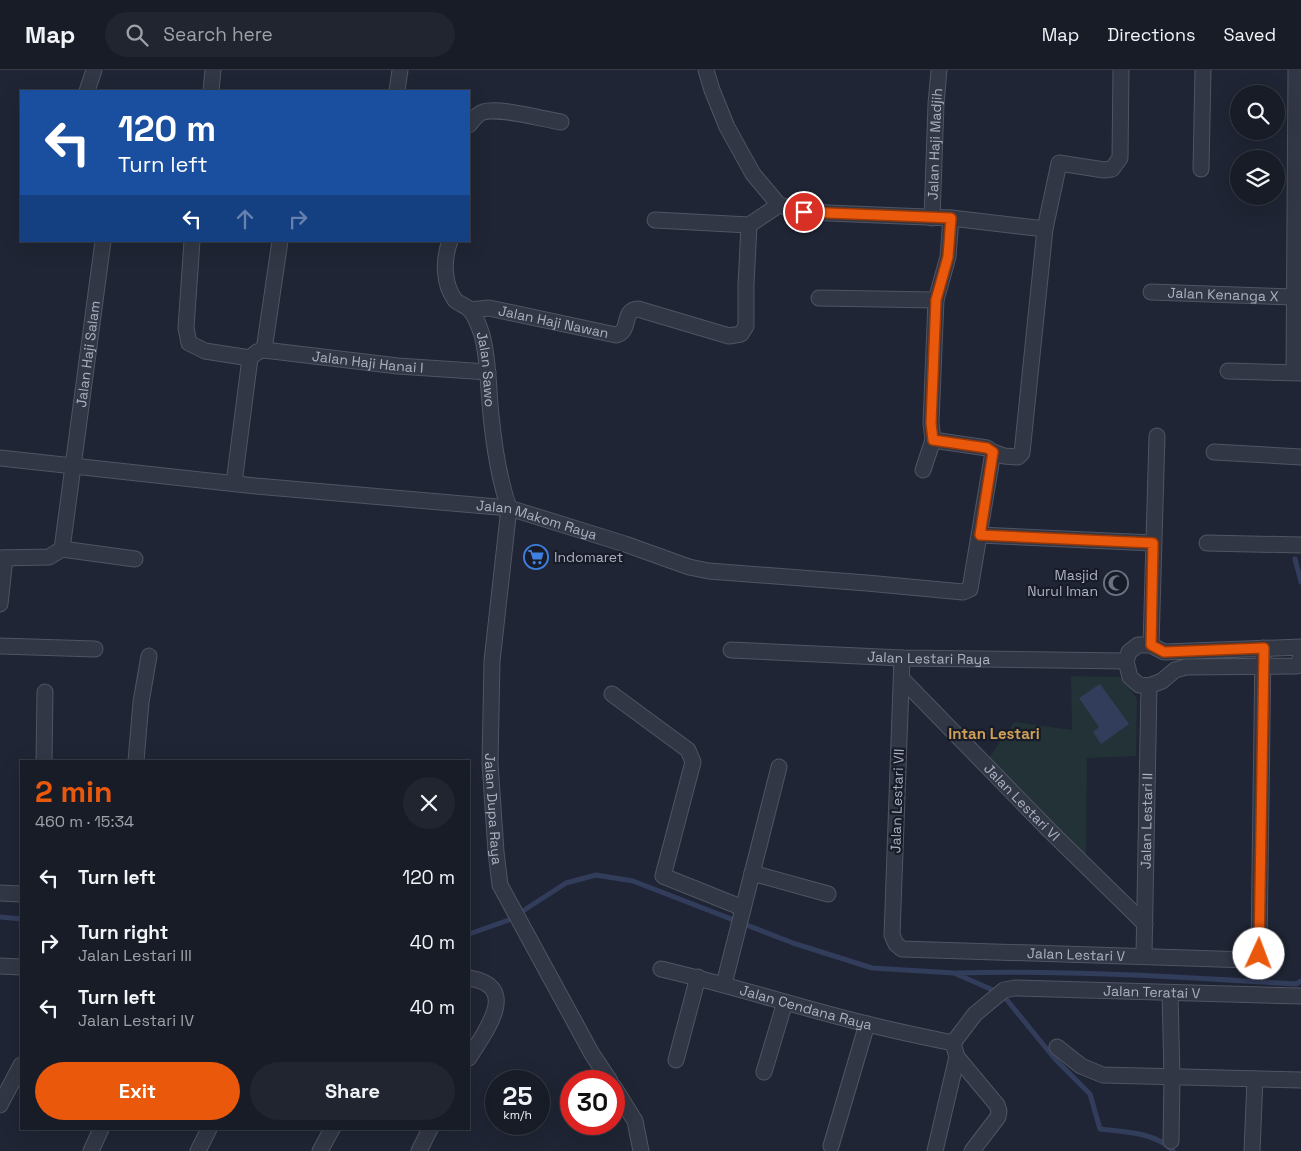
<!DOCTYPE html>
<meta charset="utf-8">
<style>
:root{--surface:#171c27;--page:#20252f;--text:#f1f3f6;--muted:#9ea1a7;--line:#363a44;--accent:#ea580c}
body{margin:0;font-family:"Space Grotesk",sans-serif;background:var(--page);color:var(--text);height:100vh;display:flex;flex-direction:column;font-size:19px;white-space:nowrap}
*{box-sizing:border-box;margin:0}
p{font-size:16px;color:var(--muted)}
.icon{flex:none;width:28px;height:28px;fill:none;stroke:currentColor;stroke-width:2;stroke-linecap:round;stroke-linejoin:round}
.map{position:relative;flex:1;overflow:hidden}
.drawer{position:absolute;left:20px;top:690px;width:450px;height:370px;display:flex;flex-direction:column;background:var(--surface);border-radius:0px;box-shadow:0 5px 20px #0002,0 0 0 1px var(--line)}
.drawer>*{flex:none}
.top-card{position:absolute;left:20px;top:20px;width:450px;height:152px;border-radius:0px;box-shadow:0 5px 20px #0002,0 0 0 1px var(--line);background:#1a4fa0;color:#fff;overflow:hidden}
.controls{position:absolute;left:1230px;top:15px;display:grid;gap:10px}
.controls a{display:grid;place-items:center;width:55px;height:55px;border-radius:50%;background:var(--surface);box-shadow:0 5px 20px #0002,0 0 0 1px var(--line);font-size:25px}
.speed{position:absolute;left:485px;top:1000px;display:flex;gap:10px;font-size:25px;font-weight:700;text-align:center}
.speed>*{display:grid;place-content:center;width:65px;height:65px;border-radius:50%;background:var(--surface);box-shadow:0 5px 20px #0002,0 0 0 1px var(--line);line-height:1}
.speed small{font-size:12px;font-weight:400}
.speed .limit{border:8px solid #d22;background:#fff;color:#111}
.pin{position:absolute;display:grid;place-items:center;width:42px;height:42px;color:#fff;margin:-21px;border:2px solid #fff;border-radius:50%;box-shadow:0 1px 5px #0007}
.me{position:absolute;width:55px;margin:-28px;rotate:2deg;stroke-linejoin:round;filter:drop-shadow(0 0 4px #0008)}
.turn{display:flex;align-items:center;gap:18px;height:105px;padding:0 15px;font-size:22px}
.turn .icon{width:65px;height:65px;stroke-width:2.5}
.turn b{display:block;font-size:35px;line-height:42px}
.lanes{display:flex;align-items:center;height:48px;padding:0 15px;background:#0003;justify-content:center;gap:25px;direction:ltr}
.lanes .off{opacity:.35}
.round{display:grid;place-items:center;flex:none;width:52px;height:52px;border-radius:26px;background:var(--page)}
.overview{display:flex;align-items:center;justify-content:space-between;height:85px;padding:0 15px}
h1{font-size:30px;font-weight:800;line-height:38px;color:var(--accent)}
.cta{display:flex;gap:10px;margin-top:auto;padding:10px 15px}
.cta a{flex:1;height:58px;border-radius:30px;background:var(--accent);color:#fff;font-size:20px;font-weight:800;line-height:58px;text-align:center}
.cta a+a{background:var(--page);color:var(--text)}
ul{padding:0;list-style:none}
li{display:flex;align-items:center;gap:15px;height:65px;padding:0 15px}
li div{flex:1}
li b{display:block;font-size:19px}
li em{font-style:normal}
header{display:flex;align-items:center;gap:30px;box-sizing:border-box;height:70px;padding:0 25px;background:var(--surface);border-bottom:1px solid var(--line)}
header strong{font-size:24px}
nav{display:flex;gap:28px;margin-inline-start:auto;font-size:18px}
.search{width:350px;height:45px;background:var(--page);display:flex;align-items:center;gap:12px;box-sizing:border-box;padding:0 18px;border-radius:28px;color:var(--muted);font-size:19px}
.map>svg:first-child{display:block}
.green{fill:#223236}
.water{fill:#323d5c}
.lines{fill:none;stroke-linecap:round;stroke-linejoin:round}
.stream{stroke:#323d5c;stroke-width:5}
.minor-casing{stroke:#505463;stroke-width:17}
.minor{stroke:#323745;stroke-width:15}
.route-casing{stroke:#983908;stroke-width:12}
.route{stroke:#ea580c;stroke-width:9}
.labels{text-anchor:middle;stroke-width:4.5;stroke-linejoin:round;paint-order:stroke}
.street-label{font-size:14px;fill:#acb1c2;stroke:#181c29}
.poi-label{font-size:14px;fill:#acb1c2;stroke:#181c29;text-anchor:start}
.neighbourhood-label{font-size:15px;font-weight:bold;fill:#d0a059;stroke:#181c29}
</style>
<header>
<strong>Map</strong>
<div class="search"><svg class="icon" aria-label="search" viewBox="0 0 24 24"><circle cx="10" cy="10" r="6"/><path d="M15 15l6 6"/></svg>Search here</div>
<nav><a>Map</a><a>Directions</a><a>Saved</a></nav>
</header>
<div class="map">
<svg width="1301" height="1081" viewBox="0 0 1301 1081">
<rect width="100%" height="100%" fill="#1f2534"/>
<path class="green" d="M 1071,606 L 1121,607 L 1137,629 L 1136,686 L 1087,688 L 1086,785 L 988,689 L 1014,652 L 1072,660 Z"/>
<path class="water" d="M 1100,614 L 1129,654 L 1101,674 L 1093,662 L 1099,657 L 1079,628 Z"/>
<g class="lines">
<path class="stream" d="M 1295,489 L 1301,512
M 0,847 L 21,849
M 469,864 L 509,850 L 566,813 L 596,805 L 633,811 L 793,873 L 872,898 L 954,903 L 1002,924 L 1055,989 L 1090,1024 L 1100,1059 C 1123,1062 1156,1062 1173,1081
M 957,903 C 1070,900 1183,907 1296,914 L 1301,911"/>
<defs>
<g id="minor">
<path d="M 706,0 L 712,20 L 727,57 L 753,104 L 779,135 L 804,142 L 951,148 L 1045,159"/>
<path d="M 87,21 L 94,0"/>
<path d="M 211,21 L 213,0"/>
<path d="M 397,21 L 400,0"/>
<path d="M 469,55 C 473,50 477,44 483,42 C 500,37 542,49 561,52"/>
<path d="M 1201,99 L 1203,0"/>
<path id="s1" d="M 932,148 L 936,34 L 939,0"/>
<path d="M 655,150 L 749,155"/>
<path d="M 192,171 L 186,258 L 189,273 L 205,281 L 250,288"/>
<path id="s2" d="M 450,171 C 443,190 443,213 455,230 C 458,233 464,235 468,238 C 475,244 479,256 482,265 C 489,291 488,319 491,345 C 494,376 499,409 509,438 L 492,591 L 490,693 L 496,782 L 500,815 L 592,984 L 610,1011"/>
<path id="s3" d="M 1151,222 L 1295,227"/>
<path d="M 819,228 L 936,230"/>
<path id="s4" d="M 470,240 L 489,238 L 616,265 C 632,261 621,240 638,239 L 729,266 L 741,264 L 746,256 L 746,215 L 749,155 L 779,135"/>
<path d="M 264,280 L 280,171"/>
<path id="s5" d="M 250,288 L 257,282 L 264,280 L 398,296 L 488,302"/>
<path d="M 1228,301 L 1301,303"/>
<path d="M 1294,302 L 1296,0"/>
<path d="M 993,382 L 1004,386 L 1018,387 L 1022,383 L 1045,159 L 1059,93 L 1104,100 L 1112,99 L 1120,88 L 1121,0"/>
<path d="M 1214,382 L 1301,387"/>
<path id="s6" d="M 0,388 L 256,416 L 509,438 L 625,474 L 689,497 L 709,501 L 867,513 L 963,522 L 970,519 L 993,382 L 987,378 L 933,370 L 931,353 L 936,230 L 948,187 L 951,148"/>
<path d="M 923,400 L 933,370"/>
<path d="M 234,413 L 250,288"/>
<path d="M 980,465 L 1153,473"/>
<path d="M 1207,473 L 1301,475"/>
<path d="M 62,479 L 135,489"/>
<path id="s7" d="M 0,488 L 49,487 L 62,479 L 103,171"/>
<path d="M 0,534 L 5,488"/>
<path d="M 1138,575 L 1151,575 L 1164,582 L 1301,577 C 1301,584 1301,591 1297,596 L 1186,597 L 1175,600 L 1162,611 L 1149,616 L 1139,615 L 1130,607 L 1126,591 L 1129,582 Z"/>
<path d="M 1151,575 L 1157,366"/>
<path d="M 0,576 L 95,579"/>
<path id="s8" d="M 731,580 L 902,588 L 1126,591"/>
<path id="s9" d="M 902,588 L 892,865 L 896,874 L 902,879 L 1249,890 L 1257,885 L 1259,880 L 1263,578"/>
<path id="s10" d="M 902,609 L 1049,760 L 1145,854"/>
<path d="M 612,624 L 688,680 L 693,692 L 663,806 L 743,838"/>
<path d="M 44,691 L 45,622"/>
<path d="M 136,691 L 141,632 L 149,586"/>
<path d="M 752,803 L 828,824"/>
<path d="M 0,823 L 21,824"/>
<path id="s11" d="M 1144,886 L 1149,616"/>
<path d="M 0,896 L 21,897"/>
<path id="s12" d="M 661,899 C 730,915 798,937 867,954 C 895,961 924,967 953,973"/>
<path d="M 469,908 C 522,916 484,963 469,988"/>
<path d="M 724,914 L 779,697"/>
<path d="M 1170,923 L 1172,1007 L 1171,1071"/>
<path id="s13" d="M 953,973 L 975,944 L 1004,920 L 1015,918 L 1301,926"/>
<path d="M 953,973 L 957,987 L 997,1035 L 999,1041 L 998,1047 L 972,1081"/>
<path d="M 1057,977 L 1081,996 L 1103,1005 L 1301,1010"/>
<path d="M 676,990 L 698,907"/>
<path d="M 764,1002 L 785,932"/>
<path d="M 614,1017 L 635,1051 L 641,1081"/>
<path d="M 0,1035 L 21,995"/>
<path d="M 831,1076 L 867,954"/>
<path d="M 91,1081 L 101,1059"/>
<path d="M 198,1081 L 209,1059"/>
<path d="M 320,1081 L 332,1059"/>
<path d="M 419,1081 L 430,1059"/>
<path d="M 935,1081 L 957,987"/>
<path d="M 1252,1081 L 1255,1009"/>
</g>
</defs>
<use href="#minor" class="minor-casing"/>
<use href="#minor" class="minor"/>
</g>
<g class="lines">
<defs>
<path id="route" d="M 804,142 L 951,148 L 948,187 L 936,230 L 931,353 L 933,370 L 987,378 L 993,382 L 980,465 L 1153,473 L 1151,575 L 1164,582 L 1264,578 L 1259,884"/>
</defs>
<use href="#route" class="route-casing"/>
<use href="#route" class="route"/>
</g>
<defs>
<symbol id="supermarket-ring" viewBox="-11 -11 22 22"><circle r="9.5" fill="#181c29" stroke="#3f7fe0" stroke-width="1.5"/><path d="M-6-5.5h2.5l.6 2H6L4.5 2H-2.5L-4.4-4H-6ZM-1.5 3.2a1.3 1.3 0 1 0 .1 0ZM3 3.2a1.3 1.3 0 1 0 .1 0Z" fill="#3f7fe0"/></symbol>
<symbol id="mosque-ring" viewBox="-11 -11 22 22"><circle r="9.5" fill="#181c29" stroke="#6b7280" stroke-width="1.5"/><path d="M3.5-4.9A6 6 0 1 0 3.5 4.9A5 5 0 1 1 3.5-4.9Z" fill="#6b7280"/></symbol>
</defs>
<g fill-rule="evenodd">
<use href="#supermarket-ring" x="522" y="473" width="28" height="28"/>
<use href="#mosque-ring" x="1102" y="499" width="28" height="28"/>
</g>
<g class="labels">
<g class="street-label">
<text dy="5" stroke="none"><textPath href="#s1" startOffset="74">Jalan Haji Madjih</textPath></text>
<text dy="5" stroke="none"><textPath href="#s3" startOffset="72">Jalan Kenanga X</textPath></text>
<text dy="5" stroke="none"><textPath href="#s4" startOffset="85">Jalan Haji Nawan</textPath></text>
<text dy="5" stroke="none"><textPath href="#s7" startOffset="261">Jalan Haji Salam</textPath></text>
<text dy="5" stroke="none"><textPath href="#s5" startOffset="121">Jalan Haji Hanai I</textPath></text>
<text dy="5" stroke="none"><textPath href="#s2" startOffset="142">Jalan Sawo</textPath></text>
<text dy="5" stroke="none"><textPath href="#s6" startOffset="541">Jalan Makom Raya</textPath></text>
<text dy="5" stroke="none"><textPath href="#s8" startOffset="198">Jalan Lestari Raya</textPath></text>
<text transform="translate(897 731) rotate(-88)" y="5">Jalan Lestari VII</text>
<text dy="5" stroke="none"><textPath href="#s10" startOffset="172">Jalan Lestari VI</textPath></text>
<text dy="5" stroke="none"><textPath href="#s2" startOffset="585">Jalan Dupa Raya</textPath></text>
<text dy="5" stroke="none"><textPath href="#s11" startOffset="135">Jalan Lestari II</textPath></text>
<text dy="5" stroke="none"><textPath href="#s9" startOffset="469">Jalan Lestari V</textPath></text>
<text dy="5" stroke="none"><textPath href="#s13" startOffset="222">Jalan Teratai V</textPath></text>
<text dy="5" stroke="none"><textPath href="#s12" startOffset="150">Jalan Cendana Raya</textPath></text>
</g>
<g class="poi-label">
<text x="554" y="492">Indomaret</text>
<text x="1098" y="510" text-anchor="end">Masjid<tspan x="1098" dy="16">Nurul Iman</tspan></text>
</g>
<g class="neighbourhood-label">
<text x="994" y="669">Intan Lestari</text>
</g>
</g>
</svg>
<div class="controls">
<a><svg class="icon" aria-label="search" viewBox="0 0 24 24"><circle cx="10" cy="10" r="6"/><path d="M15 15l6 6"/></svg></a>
<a><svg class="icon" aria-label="layers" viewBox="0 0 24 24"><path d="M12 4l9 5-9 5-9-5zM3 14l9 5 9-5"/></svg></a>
</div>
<div class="speed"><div>25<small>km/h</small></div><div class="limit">30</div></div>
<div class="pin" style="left:804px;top:142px;background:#d93025"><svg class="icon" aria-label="arrive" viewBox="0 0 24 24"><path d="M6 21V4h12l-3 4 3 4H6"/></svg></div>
<svg class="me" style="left:1259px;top:884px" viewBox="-20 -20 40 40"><circle r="19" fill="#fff"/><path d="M0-13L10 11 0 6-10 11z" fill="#ea580c"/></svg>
<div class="top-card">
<div class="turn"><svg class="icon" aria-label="left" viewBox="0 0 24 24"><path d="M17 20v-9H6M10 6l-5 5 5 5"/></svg><div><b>120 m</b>Turn left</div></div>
<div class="lanes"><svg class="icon" aria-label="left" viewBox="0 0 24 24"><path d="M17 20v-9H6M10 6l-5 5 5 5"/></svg><svg class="icon off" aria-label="ahead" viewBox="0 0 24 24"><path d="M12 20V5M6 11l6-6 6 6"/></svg><svg class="icon off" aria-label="right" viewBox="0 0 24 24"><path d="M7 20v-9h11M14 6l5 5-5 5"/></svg></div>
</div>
<section class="drawer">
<div class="overview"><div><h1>2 min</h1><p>460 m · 15:34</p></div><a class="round"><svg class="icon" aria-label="close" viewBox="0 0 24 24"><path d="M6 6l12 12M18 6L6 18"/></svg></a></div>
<ul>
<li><svg class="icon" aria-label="left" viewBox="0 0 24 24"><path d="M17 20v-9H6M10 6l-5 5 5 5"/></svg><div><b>Turn left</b></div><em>120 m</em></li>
<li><svg class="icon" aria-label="right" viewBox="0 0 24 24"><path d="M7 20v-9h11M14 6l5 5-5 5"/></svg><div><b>Turn right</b><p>Jalan Lestari III</p></div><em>40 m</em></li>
<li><svg class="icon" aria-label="left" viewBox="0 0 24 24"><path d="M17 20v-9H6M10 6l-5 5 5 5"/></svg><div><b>Turn left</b><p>Jalan Lestari IV</p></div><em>40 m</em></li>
</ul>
<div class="cta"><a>Exit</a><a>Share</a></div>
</section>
</div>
